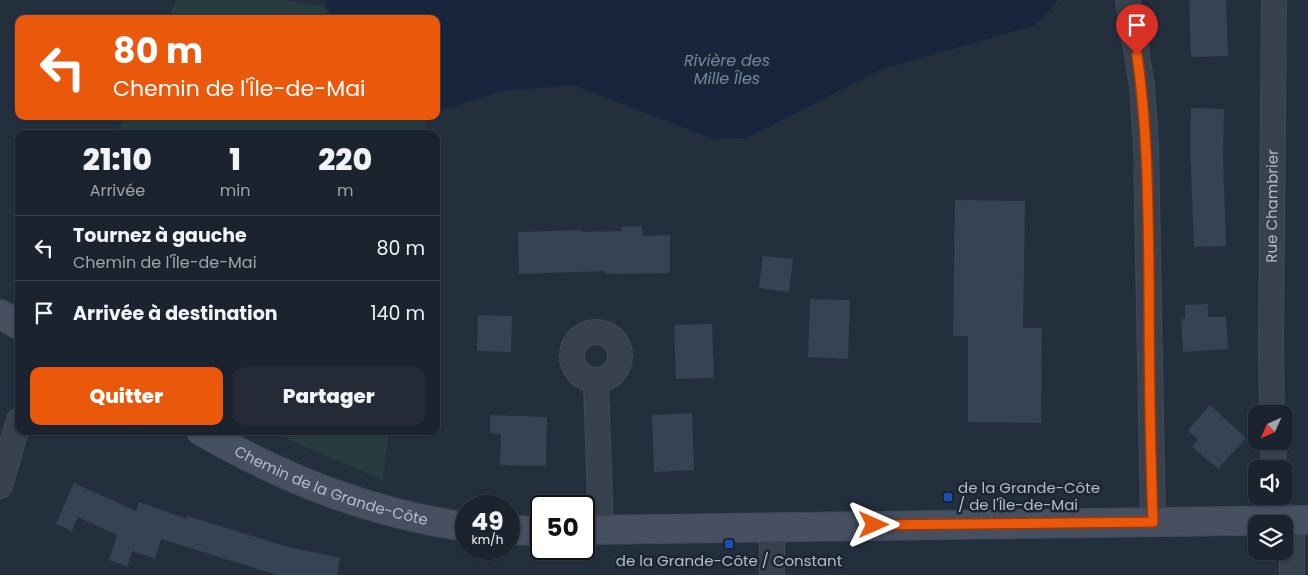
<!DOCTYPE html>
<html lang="fr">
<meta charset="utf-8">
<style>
:root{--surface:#1b232e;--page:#242b36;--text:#f1f3f6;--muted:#a0a4aa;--line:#39404a;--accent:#ea580c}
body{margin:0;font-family:Poppins,sans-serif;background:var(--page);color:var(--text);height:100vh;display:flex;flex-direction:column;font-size:19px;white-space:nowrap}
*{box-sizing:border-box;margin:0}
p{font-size:16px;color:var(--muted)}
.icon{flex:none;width:28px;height:28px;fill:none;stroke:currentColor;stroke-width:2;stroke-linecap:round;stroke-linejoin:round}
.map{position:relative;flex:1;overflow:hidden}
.drawer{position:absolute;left:15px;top:130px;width:425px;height:305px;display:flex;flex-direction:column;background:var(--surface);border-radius:10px;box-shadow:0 1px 4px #0004,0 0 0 1px var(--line)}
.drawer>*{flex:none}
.top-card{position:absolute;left:15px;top:15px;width:425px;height:105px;border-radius:10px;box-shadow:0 1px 4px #0004,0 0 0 1px var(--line);background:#ea580c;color:#fff;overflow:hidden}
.needle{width:32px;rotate:225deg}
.fabs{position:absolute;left:1248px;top:405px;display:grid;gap:10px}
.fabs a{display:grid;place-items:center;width:45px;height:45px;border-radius:10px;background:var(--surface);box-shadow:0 1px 4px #0004,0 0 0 1px var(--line);font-size:25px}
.speed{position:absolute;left:455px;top:495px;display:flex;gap:10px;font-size:25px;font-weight:700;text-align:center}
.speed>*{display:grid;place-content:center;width:65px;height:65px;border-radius:50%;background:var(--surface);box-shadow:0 1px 4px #0004,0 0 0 1px var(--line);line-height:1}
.speed small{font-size:12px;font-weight:400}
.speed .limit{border:2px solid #111;border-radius:8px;background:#fff;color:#111}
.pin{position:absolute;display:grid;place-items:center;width:42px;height:42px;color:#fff;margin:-51px -21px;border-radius:50% 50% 50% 0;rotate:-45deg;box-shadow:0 0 5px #0007}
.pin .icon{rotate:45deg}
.me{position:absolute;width:55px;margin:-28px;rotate:90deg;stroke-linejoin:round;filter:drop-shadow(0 0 4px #0008)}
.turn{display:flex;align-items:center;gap:18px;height:105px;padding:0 15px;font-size:22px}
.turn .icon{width:65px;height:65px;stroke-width:2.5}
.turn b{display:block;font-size:35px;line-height:42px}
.eta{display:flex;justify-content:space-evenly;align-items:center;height:85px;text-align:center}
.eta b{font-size:30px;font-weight:800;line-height:35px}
.cta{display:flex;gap:10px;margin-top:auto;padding:10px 15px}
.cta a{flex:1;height:58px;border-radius:10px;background:var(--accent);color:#fff;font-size:20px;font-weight:800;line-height:58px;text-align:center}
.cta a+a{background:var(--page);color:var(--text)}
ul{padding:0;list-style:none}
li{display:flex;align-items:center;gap:15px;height:65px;padding:0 15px;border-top:1px solid var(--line)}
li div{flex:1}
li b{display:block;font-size:19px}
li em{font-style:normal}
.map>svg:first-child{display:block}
.green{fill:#263c3f}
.water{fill:#17263c}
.building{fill:#364354}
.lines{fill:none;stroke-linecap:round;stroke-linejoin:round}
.minor-casing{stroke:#414a57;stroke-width:26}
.secondary-casing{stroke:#414a57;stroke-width:30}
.minor{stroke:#38414e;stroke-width:24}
.secondary{stroke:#465061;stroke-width:28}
.route-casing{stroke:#983908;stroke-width:12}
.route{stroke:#ea580c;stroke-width:9}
.transit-dot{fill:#1a4fb4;stroke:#1d2633;stroke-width:2}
.labels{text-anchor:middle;stroke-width:5;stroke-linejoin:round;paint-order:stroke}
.street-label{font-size:15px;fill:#b4bcc9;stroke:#1d2633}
.poi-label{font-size:15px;fill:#b4bcc9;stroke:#1d2633;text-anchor:start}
.water-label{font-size:16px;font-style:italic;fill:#6d86a8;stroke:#1d2633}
</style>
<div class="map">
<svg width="1308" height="575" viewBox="0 0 1308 575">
<rect width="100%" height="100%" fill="#242f3e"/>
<path class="green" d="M 176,0 L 283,0 L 325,7 L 335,19 L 168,19 Z
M 124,116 L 427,116 L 425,134 L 117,134 Z
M 268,431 L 389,431 L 383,480 Z"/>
<path class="water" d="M 326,0 L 1058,0 L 1035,25 L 882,69 L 747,138 L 714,139 L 573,85 L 501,91 L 436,112 L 436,19 L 335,19 L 325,7 Z"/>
<path class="building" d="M 1189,0 L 1226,0 L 1228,56 L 1191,57 Z
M 1191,108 L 1224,109 L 1223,156 L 1226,246 L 1194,247 L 1190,145 Z
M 955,200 L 1025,201 L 1023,328 L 1042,328 L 1041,423 L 968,422 L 968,336 L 953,336 Z
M 642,226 L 643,236 L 670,235 L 670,273 L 605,274 L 605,271 L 519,274 L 518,232 L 582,230 L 582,232 L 622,231 L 622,227 Z
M 763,256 L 793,259 L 789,292 L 759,288 Z
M 810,299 L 850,300 L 848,359 L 808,357 Z
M 1208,304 L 1208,317 L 1226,317 L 1228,349 L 1183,352 L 1181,319 L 1185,319 L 1185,305 Z
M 478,315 L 512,316 L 511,352 L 477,351 Z
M 712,324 L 714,378 L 676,379 L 674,325 Z
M 1210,405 L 1246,438 L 1218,469 L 1192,447 L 1198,440 L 1188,430 Z
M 692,413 L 694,470 L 654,472 L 652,415 Z
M 490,415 L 547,417 L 546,466 L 500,465 L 501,434 L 490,433 Z
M 74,483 L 136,511 L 139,502 L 187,519 L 187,516 L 285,546 L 340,558 L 337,575 L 277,575 L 161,539 L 155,559 L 132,551 L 127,567 L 109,560 L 117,535 L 78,517 L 72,531 L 56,524 Z"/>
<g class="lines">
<defs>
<g id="minor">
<path d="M 1128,0 L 1142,86 L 1146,145 L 1153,522"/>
<circle cx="596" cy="356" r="24"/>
<path d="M 596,381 L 601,530"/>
<path id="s1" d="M 1272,414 L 1271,345 L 1274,0"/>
<path d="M 1273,441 L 1274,469"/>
<path d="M 0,486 L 19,420"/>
<path d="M 1274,496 L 1275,502 L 1292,537 L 1292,575"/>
<path d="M 772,575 L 772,528"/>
</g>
<g id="secondary">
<path d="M 0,314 L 19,325"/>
<path id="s2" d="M 201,431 C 286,480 370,513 466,527"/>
<path d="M 509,530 L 541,531"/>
<path d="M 584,530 L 1308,520"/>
</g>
</defs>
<use href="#minor" class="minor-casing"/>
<use href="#secondary" class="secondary-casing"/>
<use href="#minor" class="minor"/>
<use href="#secondary" class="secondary"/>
</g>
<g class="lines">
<defs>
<path id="route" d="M 874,525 L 1153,522 C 1150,442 1149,362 1149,282 C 1148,206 1148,131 1137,55"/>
</defs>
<use href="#route" class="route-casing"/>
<use href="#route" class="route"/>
</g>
<g class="transit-dot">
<rect x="943" y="492" width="10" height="10" rx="2.5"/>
<rect x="724" y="539" width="10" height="10" rx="2.5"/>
</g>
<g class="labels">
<g class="street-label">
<text dy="5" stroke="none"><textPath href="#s1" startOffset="208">Rue Chambrier</textPath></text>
<text dy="5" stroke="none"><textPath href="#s2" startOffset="142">Chemin de la Grande-Côte</textPath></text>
</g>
<g class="poi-label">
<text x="958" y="493">de la Grande-Côte<tspan x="958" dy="17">/ de l'Île-de-Mai</tspan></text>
<text x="729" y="566" text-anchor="middle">de la Grande-Côte / Constant</text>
</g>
<g class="water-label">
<text x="727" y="66">Rivière des<tspan x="727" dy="18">Mille Îles</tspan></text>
</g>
</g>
</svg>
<div class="fabs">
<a><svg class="needle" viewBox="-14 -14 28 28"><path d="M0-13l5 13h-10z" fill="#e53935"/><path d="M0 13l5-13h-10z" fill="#a0a4aa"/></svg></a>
<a><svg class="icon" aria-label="sound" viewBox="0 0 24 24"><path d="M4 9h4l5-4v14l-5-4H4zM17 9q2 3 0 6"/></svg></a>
<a><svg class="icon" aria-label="layers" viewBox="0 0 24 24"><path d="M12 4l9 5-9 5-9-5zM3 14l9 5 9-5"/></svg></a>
</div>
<div class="speed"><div>49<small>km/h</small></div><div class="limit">50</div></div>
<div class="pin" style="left:1137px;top:55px;background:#d93025"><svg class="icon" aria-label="arrive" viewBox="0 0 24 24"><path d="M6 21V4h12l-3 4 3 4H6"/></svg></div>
<svg class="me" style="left:874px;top:525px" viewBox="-20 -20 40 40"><path d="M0-17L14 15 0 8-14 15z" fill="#ea580c" stroke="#fff" stroke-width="4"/></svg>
<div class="top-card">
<div class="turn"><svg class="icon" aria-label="left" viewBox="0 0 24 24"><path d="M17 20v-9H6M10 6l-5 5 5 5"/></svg><div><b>80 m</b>Chemin de l'Île-de-Mai</div></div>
</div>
<section class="drawer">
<div class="eta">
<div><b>21:10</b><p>Arrivée</p></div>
<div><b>1</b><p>min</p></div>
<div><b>220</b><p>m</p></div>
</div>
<ul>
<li><svg class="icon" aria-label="left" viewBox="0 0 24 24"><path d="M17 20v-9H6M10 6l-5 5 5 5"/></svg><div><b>Tournez à gauche</b><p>Chemin de l'Île-de-Mai</p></div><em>80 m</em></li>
<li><svg class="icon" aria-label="arrive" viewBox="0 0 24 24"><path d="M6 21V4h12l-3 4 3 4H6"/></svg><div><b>Arrivée à destination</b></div><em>140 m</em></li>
</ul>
<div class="cta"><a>Quitter</a><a>Partager</a></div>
</section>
</div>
